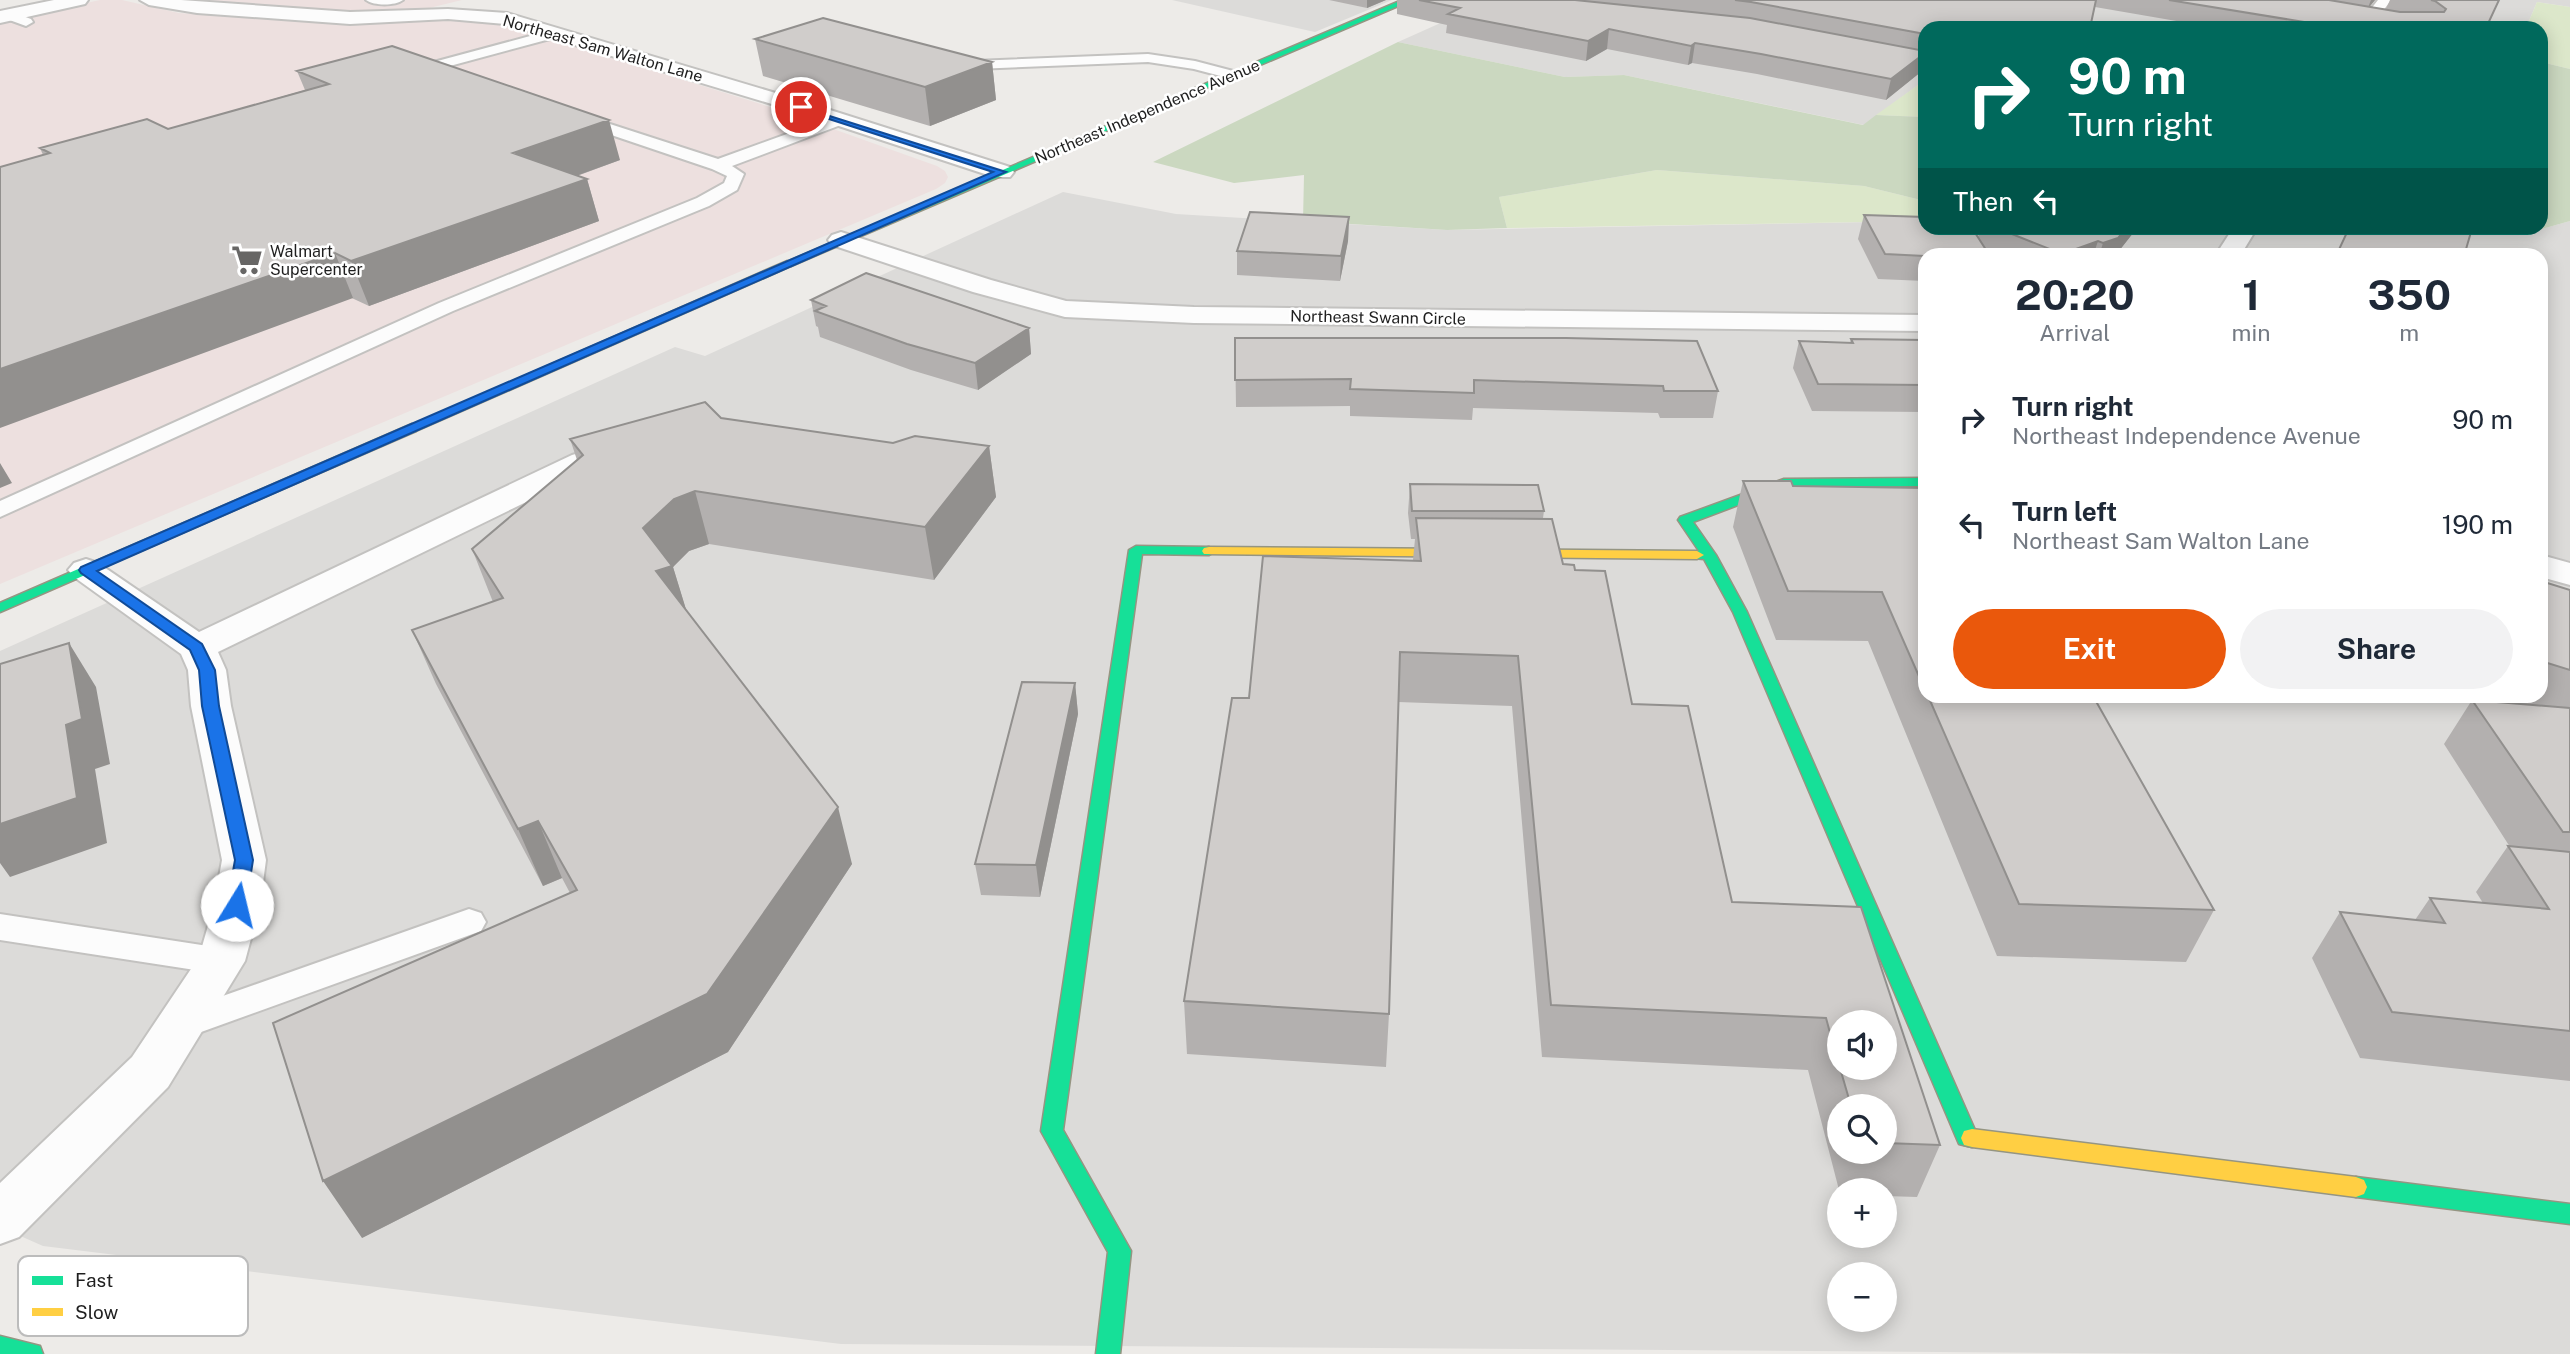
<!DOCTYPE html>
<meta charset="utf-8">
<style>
:root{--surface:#fff;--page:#f2f2f3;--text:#1f2937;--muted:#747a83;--accent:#ea580c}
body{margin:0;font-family:"Public Sans",sans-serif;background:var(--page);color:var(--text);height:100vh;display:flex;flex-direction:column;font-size:26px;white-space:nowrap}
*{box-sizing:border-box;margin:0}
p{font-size:23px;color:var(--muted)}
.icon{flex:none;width:38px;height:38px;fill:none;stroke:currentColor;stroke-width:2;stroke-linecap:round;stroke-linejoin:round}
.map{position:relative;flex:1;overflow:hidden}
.panel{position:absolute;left:1918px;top:248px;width:630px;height:455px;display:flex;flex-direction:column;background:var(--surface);border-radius:21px;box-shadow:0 4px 18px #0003}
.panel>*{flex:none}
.top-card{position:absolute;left:1918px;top:21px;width:630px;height:214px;border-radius:21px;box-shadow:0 4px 18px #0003;background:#00695c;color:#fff;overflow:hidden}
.tools{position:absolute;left:1827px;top:1010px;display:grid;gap:14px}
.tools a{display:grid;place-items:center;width:70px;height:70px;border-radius:50%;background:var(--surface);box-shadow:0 4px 18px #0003;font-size:35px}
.pin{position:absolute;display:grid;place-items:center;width:60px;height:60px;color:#fff;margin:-30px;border:4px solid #fff;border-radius:50%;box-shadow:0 2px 7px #0007}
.me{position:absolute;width:77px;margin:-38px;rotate:9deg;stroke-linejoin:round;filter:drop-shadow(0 0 5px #0008)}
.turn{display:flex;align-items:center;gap:24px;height:147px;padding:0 35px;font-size:32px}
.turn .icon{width:91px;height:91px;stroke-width:2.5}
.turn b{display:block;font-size:49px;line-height:60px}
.then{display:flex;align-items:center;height:66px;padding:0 35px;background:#0003;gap:14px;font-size:26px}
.eta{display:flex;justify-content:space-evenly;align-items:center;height:119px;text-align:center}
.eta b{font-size:42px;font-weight:700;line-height:49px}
.cta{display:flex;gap:14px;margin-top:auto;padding:14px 35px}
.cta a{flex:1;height:80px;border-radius:42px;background:var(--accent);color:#fff;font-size:28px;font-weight:700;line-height:80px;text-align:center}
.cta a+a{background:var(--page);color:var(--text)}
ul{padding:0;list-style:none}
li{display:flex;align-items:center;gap:21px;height:105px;padding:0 35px}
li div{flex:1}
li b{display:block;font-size:26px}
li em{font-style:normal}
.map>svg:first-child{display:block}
.residential{fill:#dcdbd9;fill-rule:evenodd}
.commercial{fill:#ede0df}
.grass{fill:#dce7ca}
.forest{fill:#cbd8c0}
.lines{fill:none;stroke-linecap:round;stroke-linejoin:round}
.lane-casing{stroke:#c3c2c0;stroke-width:4}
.street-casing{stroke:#c3c2c0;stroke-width:4}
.fast-casing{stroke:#959582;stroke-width:3}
.slow-casing{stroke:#959582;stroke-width:3}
.lane{fill:#fcfcfc;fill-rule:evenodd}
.street{fill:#fcfcfc;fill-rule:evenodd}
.fast{fill:#16e098;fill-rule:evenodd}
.slow{fill:#ffcf43;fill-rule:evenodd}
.wall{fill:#b3b0af;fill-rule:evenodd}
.shaded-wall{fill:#92908e}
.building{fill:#d0cdcb;stroke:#92908e;stroke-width:2}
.route{fill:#1a73e8;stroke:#114b97;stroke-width:2}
.labels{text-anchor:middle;stroke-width:5;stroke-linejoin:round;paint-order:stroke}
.far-street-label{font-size:16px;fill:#1f1f1f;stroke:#fff}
.far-poi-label{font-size:16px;fill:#1f1f1f;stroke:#fff;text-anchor:start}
.key{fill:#fff;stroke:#bcbcbc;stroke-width:2}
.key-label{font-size:19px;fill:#1f1f1f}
</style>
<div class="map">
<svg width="2570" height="1354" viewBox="0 0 2570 1354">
<rect width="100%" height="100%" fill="#edebe8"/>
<path class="residential" d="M 1172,0 L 1392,0 L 1315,32 Z
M 1492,0 L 1925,28 L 1925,80 L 1864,125 L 1624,75 L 1565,77 L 1398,42 Z
M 1937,0 L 2570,0 L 2570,7 L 2537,2 L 2526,28 L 2097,28 Z
M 1063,192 L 1176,214 L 1447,230 L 1925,221 L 1925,228 L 2505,228 L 2535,231 L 2570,221 L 2570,1354 L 2211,1354 L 841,1344 L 43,1246 L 0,1227 L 0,651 L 675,347 L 705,356 ZM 1925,256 L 2541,256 L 2541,696 L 1925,696 ZM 1839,1022 L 1885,1022 L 1885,1068 L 1839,1068 ZM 1839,1106 L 1885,1106 L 1885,1152 L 1839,1152 ZM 1839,1190 L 1885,1190 L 1885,1236 L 1839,1236 ZM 1839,1274 L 1885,1274 L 1885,1320 L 1839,1320 Z"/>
<path class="commercial" d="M 100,0 L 122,0 L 179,13 L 339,24 L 450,20 L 510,26 L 780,110 L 937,166 L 945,171 L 948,177 L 945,183 L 936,189 L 0,584 L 0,22 Z
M 184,0 L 462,0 L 417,11 L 364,14 L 227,6 Z"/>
<path class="grass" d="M 2537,2 L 2570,7 L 2570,69 L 2541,62 L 2541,28 L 2526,28 Z
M 1925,80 L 1925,117 L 1876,115 Z
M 1657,170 L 1864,186 L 1925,201 L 1925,221 L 1507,228 L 1499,197 Z"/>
<path class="forest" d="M 1398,42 L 1565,77 L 1624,75 L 1863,125 L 1876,115 L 1925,117 L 1925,201 L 1864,186 L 1657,170 L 1499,197 L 1507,228 L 1447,230 L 1303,221 L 1304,175 L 1234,183 L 1153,162 Z
M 2541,62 L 2570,69 L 2570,221 L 2535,231 L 2505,228 L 2541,228 Z"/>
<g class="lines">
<defs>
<path id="lane" d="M 366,0 L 403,0 C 395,6 374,6 366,0 Z
M 2378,0 L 2391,0 L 2375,22 L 2365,22 L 2363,19 Z
M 9,11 L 31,19 L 33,22 L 26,26 L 4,18 L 2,15 Z
M 556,29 L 561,30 L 561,36 L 409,77 L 402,73 L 404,70 Z
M 1148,54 L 1195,61 L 1237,72 L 1239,75 L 1232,79 L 1194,69 L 1148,62 L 975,69 L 968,65 L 975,61 Z
M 576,113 L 718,159 L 834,117 L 840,115 L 848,120 L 846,123 L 732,166 L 744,174 L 737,190 L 709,206 L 453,311 L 0,517 L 0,501 L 439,303 L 697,198 L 724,183 L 727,176 L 712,169 L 570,121 L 568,118 L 570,115 Z
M 469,909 L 481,913 L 486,922 L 481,931 L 179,1040 L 166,1036 L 161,1026 L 166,1016 Z
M 0,914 L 221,948 L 233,952 L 238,961 L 233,970 L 221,974 L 0,940 Z"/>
<path id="street" d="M 54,0 L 88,0 L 85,4 L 0,23 L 0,11 Z
M 140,0 L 181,0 L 350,12 L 448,9 L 507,13 L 789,97 L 1010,167 L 1014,172 L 1010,177 L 994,177 L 775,105 L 505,24 L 448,19 L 350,24 L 197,13 L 149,5 Z
M 2233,228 L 2257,228 L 2240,256 L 2215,256 Z
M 841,232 L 991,280 L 1066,301 L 1194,307 L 1925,315 L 1925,331 L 1194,323 L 1065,317 L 973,292 L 832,245 L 828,240 L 832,235 Z
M 583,452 L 594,455 L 599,462 L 594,469 L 218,652 L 226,670 L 231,706 L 266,860 L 260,905 L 245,961 L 168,1087 L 19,1237 L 0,1244 L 0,1183 L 132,1057 L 199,957 L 214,905 L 222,860 L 191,706 L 188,670 L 181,654 L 74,577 L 68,570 L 74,563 L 86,559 L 98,563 L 199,632 L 572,455 Z
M 2541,555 L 2570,563 L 2570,585 L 2541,577 Z"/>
<path id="fast" d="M 1402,0 L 1412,0 L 791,266 L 782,264 Z
M 412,424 L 418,428 L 416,431 L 0,612 L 0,603 Z
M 1925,478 L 1925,486 L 1786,487 L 1693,522 L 1716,555 L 1747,612 L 1975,1130 L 1980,1131 L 1983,1138 L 1980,1145 L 1972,1147 L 1959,1144 L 1956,1137 L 1733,612 L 1704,559 L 1692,558 L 1690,555 L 1699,551 L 1678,520 L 1680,517 L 1784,479 Z
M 1136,546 L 1209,547 L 1216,551 L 1209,555 L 1142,554 L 1063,1130 L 1131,1251 L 1120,1354 L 1096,1354 L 1108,1252 L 1041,1131 L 1129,550 Z
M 2356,1177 L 2570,1204 L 2570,1224 L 2356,1197 L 2348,1194 L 2345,1187 L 2348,1180 Z
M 0,1336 L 40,1346 L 43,1354 L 0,1354 Z"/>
<path id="slow" d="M 787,261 L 792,264 L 791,266 L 416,431 L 408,431 L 406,428 Z
M 1209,547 L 1697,551 L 1704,555 L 1697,559 L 1204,554 L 1202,551 L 1204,548 Z
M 1972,1129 L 2356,1177 L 2364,1180 L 2367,1187 L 2364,1194 L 2356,1197 L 1972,1147 L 1964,1145 L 1961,1138 L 1964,1131 Z"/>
</defs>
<use href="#lane" class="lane-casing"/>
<use href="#street" class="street-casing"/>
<use href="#fast" class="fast-casing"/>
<use href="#slow" class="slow-casing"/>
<use href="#lane" class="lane"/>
<use href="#street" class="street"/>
<use href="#fast" class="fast"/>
<use href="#slow" class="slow"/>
</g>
<path class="wall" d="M 1329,0 L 1386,0 L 1367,8 Z
M 1397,0 L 2375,0 L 2369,7 L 2386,9 L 2390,0 L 2499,0 L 2486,28 L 2217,28 L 2095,7 L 1925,28 L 1925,60 L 1922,71 L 1886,100 L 1757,74 L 1692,63 L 1688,65 L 1607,49 L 1586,61 L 1446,33 L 1447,25 L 1397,14 Z
M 755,39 L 992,62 L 996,100 L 930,126 L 763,76 Z
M 297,71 L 620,160 L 577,176 L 587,179 L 599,221 L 369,306 L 43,155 L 40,148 L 168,129 L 305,90 Z
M 1864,215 L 1978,237 L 1981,228 L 2137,228 L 2115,256 L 1999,256 L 1987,251 L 1925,256 L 1925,281 L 1878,279 L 1858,239 Z
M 1349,217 L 1348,241 L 1340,281 L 1237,275 L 1237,251 Z
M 811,300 L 1029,328 L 1031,354 L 978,390 L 911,370 L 820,337 L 818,327 L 816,326 Z
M 1235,338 L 1718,391 L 1713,418 L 1660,418 L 1658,413 L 1473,408 L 1472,420 L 1350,416 L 1350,406 L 1236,407 Z
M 1851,339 L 1925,340 L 1925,412 L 1812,411 L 1793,368 L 1799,341 L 1850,343 Z
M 721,418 L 893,443 L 989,446 L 996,497 L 934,580 L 709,544 L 689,551 L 673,567 L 686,610 L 852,864 L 728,1052 L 362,1238 L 570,893 L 562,878 L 543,886 L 436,684 L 412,630 L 493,602 L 472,549 L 577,460 L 570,439 Z
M 1743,481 L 1793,486 L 1925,488 L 1925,696 L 2093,696 L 2214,910 L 2186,962 L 1997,956 L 1868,641 L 1776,640 L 1733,527 Z
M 1410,484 L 1544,511 L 1543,518 L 1563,564 L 1575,570 L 1632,704 L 1732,902 L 1940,1145 L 1917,1197 L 1885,1196 L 1885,1190 L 1839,1190 L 1808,1070 L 1542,1057 L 1512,706 L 1398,702 L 1389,1014 L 1386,1067 L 1187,1054 L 1184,1001 L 1249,698 L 1413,560 L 1415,539 L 1411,539 L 1408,513 ZM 1839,1106 L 1885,1106 L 1885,1152 L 1839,1152 Z
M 2541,581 L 2570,590 L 2570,1081 L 2360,1058 L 2312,958 L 2340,912 L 2415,920 L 2430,898 L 2483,903 L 2476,892 L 2508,846 L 2510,847 L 2444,744 L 2472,700 L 2519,704 L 2496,696 L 2541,696 Z
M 1075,683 L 1078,714 L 1040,897 L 981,895 L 975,864 Z"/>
<path class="shaded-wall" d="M 1367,0 L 1386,0 L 1367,8 Z
M 2371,0 L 2375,0 L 2367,10 Z
M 1609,29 L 1607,49 L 1586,61 L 1588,41 Z
M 1695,43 L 1692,63 L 1688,65 L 1691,46 Z
M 1925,53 L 1925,60 L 1922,71 L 1886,100 L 1891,79 Z
M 992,62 L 996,100 L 930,126 L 925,87 Z
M 609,120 L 620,160 L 526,194 L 513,153 Z
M 587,179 L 599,221 L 369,306 L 351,261 Z
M 1349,217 L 1348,241 L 1340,281 L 1341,256 Z
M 2126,228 L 2137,228 L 2115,256 L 2099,256 L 2103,243 Z
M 2098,241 L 2093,256 L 2062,256 L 2062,254 Z
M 335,253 L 353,298 L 0,428 L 0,369 Z
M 1029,328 L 1031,354 L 978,390 L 975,363 Z
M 989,446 L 996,497 L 934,580 L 925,527 Z
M 0,463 L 12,483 L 0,488 Z
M 695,491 L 709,544 L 689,551 L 673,567 L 689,619 L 673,625 L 643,528 L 674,499 Z
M 69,643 L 96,687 L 110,764 L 95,769 L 107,843 L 10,877 L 0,863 L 0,824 L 66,725 Z
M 1075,683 L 1078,714 L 1040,897 L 1036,865 Z
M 838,807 L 852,864 L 728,1052 L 362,1238 L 323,1181 Z
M 538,821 L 562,878 L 543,886 L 518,829 Z"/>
<path class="building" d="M 1419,0 L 1575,0 L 1750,18 L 1925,51 L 1925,53 L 1891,79 L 1761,54 L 1695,43 L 1691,46 L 1609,29 L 1588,41 L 1448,14 L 1460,8 Z
M 1735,0 L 2096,0 L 2090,28 L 1925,28 L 1925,34 L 1751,2 Z
M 2169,0 L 2329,0 L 2400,12 L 2444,12 L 2446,9 L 2435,1 L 2431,0 L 2499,0 L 2486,28 L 2341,28 Z
M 823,18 L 992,62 L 925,87 L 755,39 Z
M 392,46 L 609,120 L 513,153 L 587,179 L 351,261 L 335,253 L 0,369 L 0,167 L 50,153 L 40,148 L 147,119 L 168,129 L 329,84 L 297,71 Z
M 1250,212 L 1349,217 L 1341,256 L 1237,251 Z
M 1864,215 L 1925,217 L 1925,228 L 1972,228 L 1990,256 L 1925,256 L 1885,254 Z
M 1997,228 L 2126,228 L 2118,238 L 2103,243 L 2098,241 L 2062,254 Z
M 2349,228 L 2472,228 L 2471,232 L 2464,256 L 2336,256 Z
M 866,273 L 1029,328 L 975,363 L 907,344 L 815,311 L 826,306 L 811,300 Z
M 1235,338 L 1566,338 L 1697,341 L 1718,391 L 1664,391 L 1663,386 L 1474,380 L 1474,393 L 1350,389 L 1351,379 L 1235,380 Z
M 1851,339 L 1925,340 L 1925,385 L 1818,384 L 1799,341 L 1853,343 Z
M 705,402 L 721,418 L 893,443 L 915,436 L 989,446 L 925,527 L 695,491 L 674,499 L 643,528 L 672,566 L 656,571 L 838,807 L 707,994 L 323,1181 L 273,1023 L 577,890 L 538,821 L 518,829 L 412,630 L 503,598 L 472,549 L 583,455 L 570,439 Z
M 1743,481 L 1791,481 L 1793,486 L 1925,488 L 1925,690 L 1882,592 L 1788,591 Z
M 1410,484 L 1538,485 L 1544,511 L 1412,511 Z
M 1416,518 L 1552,519 L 1563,564 L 1574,565 L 1575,570 L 1605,571 L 1632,704 L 1688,706 L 1732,902 L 1861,907 L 1940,1145 L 1885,1143 L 1885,1106 L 1851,1106 L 1840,1068 L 1885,1068 L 1885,1022 L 1839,1022 L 1839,1066 L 1826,1018 L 1551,1005 L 1518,656 L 1400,652 L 1389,1014 L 1184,1001 L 1232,698 L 1249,698 L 1263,556 L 1421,561 Z
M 2541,581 L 2570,590 L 2570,670 L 2541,661 Z
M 69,643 L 82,719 L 66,725 L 77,798 L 0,824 L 0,664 Z
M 1022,682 L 1075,683 L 1036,865 L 975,864 Z
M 1928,696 L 2093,696 L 2214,910 L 2019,904 Z
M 2472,700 L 2570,708 L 2570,832 L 2563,832 Z
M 2508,846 L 2570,852 L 2570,1031 L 2392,1012 L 2340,912 L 2445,923 L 2430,898 L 2549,909 Z"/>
<path class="route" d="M 798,106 L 1006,172 L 97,571 L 202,644 L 215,670 L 219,706 L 253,860 L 246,905 L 243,910 L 230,910 L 227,905 L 235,860 L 202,706 L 199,670 L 190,650 L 81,573 L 79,570 L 81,567 L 993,172 L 798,109 Z"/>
<defs>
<symbol id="supermarket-bare" viewBox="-9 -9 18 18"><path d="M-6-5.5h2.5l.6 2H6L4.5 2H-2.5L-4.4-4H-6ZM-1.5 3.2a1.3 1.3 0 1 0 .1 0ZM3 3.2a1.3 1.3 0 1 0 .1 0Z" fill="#676665" stroke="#fff" stroke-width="2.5" paint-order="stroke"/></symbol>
</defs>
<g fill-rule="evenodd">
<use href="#supermarket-bare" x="225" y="238" width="44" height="44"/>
</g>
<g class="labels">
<g class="far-street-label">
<text transform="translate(603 48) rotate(16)" y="6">Northeast Sam Walton Lane</text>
<text transform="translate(1147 111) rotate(-23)" y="6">Northeast Independence Avenue</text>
<text transform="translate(1378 317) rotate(1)" y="6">Northeast Swann Circle</text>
</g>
<g class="far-poi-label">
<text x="270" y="257">Walmart<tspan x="270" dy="18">Supercenter</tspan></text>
</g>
</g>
<rect x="18" y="1256" width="230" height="80" rx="10" class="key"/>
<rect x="32" y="1276" width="31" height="9" fill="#16e098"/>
<rect x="32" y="1308" width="31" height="8" fill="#ffcf43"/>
<g class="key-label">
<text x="75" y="1287">Fast</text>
<text x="75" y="1319">Slow</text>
</g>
</svg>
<div class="tools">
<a><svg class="icon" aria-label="sound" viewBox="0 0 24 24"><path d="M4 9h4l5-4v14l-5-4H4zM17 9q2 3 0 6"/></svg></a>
<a><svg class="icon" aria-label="search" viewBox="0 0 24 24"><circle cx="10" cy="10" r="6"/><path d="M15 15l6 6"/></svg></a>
<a>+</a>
<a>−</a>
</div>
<div class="pin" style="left:801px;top:107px;background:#d93025"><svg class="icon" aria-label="arrive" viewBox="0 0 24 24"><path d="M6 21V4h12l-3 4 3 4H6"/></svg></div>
<svg class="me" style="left:237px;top:905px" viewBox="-20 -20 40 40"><circle r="19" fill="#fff"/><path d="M0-13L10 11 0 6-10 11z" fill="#1a73e8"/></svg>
<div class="top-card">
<div class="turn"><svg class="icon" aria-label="right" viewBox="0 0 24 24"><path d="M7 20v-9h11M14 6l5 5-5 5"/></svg><div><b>90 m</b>Turn right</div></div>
<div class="then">Then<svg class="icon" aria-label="left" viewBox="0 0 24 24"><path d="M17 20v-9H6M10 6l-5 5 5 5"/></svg></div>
</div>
<section class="panel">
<div class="eta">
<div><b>20:20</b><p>Arrival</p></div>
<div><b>1</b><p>min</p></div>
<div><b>350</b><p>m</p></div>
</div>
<ul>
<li><svg class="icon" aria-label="right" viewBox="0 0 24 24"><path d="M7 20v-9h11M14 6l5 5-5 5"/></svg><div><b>Turn right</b><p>Northeast Independence Avenue</p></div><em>90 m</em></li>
<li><svg class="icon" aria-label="left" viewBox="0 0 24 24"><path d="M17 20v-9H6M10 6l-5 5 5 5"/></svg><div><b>Turn left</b><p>Northeast Sam Walton Lane</p></div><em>190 m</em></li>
</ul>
<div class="cta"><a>Exit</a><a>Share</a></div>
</section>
</div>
